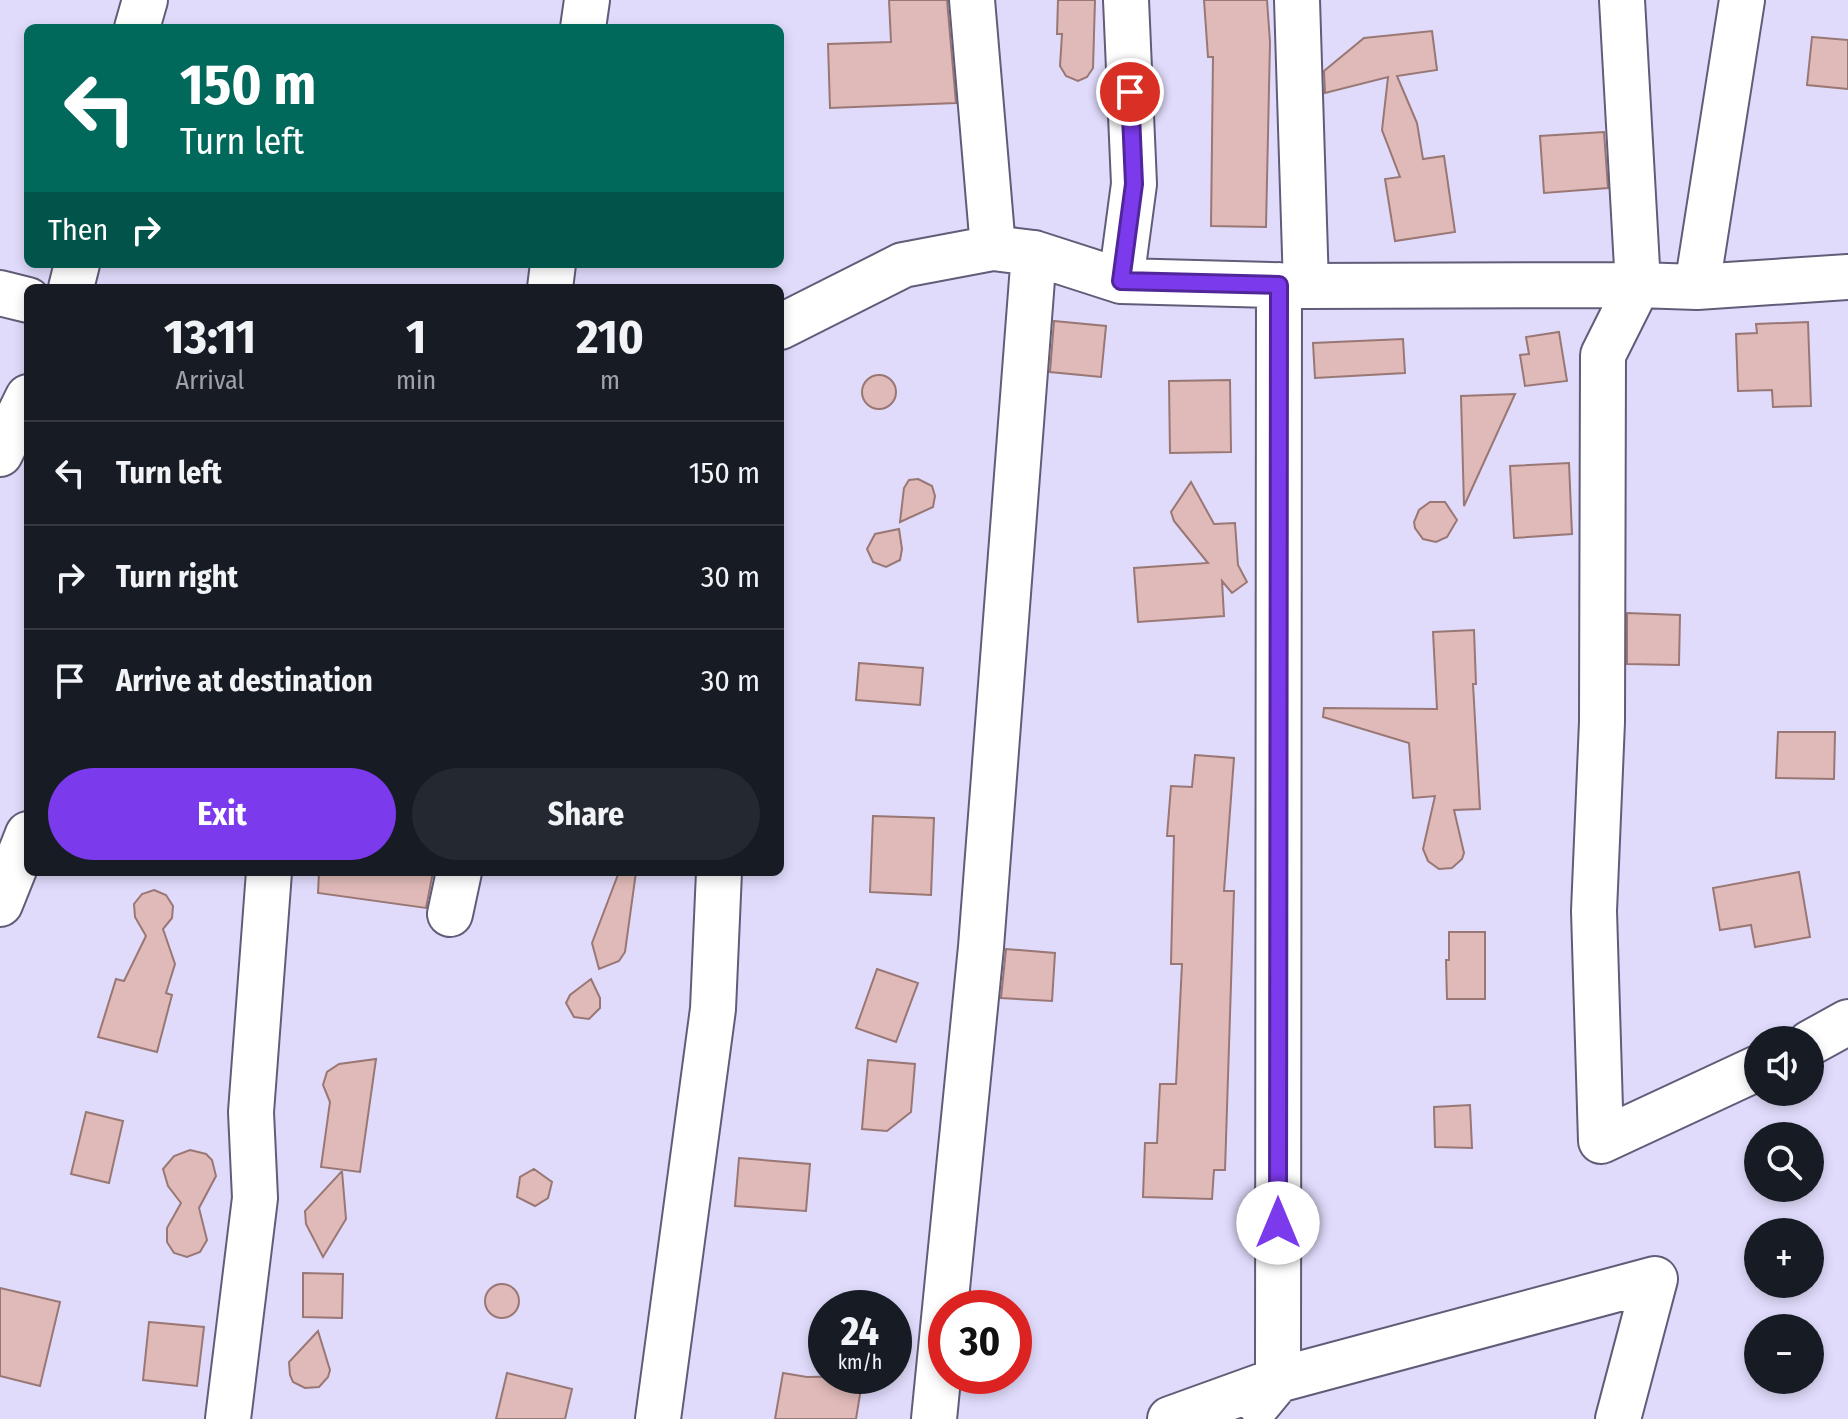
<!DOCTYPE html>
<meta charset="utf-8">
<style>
:root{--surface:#171b24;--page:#242831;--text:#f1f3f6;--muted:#9ea1a6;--line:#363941;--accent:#7c3aed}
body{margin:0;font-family:"Fira Sans Condensed",sans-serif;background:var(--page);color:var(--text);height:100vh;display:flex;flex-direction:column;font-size:30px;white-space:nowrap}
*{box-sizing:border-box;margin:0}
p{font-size:26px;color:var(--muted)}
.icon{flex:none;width:44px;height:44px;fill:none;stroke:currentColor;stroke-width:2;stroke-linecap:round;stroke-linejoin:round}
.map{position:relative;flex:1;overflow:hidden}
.details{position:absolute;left:24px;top:284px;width:760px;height:592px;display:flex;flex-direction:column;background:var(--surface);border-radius:12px;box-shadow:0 4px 12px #0003}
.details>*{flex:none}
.guide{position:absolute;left:24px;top:24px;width:760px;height:244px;border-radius:12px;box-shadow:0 4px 12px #0003;background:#00695c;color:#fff;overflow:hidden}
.fabs{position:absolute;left:1744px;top:1026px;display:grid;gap:16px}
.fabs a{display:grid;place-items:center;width:80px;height:80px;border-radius:50%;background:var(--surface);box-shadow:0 4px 12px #0003;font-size:40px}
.speed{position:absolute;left:808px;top:1290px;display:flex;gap:16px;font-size:40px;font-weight:700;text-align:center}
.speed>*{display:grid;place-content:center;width:104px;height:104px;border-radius:50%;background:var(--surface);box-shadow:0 4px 12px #0003;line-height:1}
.speed small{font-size:20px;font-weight:400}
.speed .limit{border:12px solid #d22;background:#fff;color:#111}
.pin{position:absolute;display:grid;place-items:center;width:68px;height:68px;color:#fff;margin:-34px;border:4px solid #fff;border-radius:50%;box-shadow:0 2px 8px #0007}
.me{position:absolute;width:88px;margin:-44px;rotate:0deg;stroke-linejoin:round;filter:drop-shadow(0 0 6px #0008)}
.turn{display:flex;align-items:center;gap:28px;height:168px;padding:0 24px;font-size:36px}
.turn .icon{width:104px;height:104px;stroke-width:2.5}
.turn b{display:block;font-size:56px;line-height:68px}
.then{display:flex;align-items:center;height:76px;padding:0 24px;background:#0003;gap:16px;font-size:30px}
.eta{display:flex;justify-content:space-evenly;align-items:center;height:136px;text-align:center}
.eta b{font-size:48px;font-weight:700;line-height:56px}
.primary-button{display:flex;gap:16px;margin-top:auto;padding:16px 24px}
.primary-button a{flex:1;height:92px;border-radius:48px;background:var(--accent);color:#fff;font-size:32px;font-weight:700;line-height:92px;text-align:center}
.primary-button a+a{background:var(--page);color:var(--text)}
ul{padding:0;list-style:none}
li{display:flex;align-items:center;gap:24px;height:104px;padding:0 24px;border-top:2px solid var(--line)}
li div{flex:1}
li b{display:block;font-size:30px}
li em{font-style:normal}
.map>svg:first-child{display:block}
.building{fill:#e0bab8;stroke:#997774;stroke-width:2}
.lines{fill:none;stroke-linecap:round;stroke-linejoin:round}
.minor-casing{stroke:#615c77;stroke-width:48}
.minor{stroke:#fff;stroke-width:44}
.route-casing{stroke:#51269a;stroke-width:20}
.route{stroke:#7c3aed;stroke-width:14}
</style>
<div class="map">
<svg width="1848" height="1419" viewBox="0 0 1848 1419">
<rect width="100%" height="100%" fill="#e0dbfb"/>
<path class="building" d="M 889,0 L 947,0 L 956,103 L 830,108 L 828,44 L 891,42 Z
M 1058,0 L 1095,0 L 1093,68 L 1087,77 L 1078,81 L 1066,76 L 1060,66 L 1062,34 L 1057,34 Z
M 1204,0 L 1267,0 L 1270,42 L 1266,227 L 1211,226 L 1213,57 L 1208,57 Z
M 1432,31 L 1437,70 L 1397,76 L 1417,123 L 1423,159 L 1444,156 L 1455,232 L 1395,241 L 1385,179 L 1400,177 L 1382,130 L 1388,77 L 1325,93 L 1324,71 L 1364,38 Z
M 1812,37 L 1848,40 L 1848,89 L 1807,85 Z
M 1604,132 L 1608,188 L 1544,193 L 1540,136 Z
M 1054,321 L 1106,326 L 1101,377 L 1050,372 Z
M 1808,322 L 1811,406 L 1773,407 L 1772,390 L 1738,391 L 1736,334 L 1757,333 L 1756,324 Z
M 1559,332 L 1567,381 L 1525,386 L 1520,355 L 1529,354 L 1526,337 Z
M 1403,339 L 1405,373 L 1315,378 L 1313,343 Z
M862 392a17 17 0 1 1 34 0a17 17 0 1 1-34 0Z
M 1230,380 L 1231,452 L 1170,453 L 1169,381 Z
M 1515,394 L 1464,506 L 1461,396 Z
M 1569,463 L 1572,534 L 1514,538 L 1510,466 Z
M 918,479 L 932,486 L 935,496 L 933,507 L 900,522 L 904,488 L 909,480 Z
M 1191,482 L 1214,524 L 1235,523 L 1238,565 L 1247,582 L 1232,593 L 1222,581 L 1224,616 L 1138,622 L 1134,568 L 1208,563 L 1174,521 L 1171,512 Z
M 1430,502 L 1445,502 L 1457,520 L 1447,537 L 1436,542 L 1423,539 L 1415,528 L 1414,522 L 1419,510 Z
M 899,529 L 902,549 L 900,560 L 886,567 L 873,562 L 867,549 L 875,534 Z
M 1627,613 L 1680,615 L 1679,665 L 1627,664 Z
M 1474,630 L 1476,684 L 1473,684 L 1480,809 L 1454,810 L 1464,853 L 1462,859 L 1452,868 L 1439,869 L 1428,861 L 1423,849 L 1435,796 L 1413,798 L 1409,743 L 1323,717 L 1324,708 L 1437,709 L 1433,632 Z
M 859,663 L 923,668 L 920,705 L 856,700 Z
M 1778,732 L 1835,732 L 1834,779 L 1776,778 Z
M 1195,755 L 1234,758 L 1224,891 L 1234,891 L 1225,1170 L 1214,1170 L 1212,1199 L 1143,1197 L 1145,1143 L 1157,1143 L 1160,1084 L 1176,1084 L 1182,964 L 1171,964 L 1174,836 L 1167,836 L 1171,786 L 1192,787 Z
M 873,816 L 934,818 L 931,895 L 870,892 Z
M 319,872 L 433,872 L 426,908 L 318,893 Z
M 619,872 L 636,872 L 625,952 L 619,961 L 599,969 L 592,943 Z
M 1799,872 L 1810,937 L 1755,947 L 1751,925 L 1720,930 L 1713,888 Z
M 154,890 L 166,895 L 173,906 L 172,918 L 163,929 L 175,964 L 166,993 L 172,995 L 157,1052 L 98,1037 L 116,979 L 124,981 L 146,936 L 135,917 L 134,904 L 142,894 Z
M 1449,932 L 1485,932 L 1485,999 L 1447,999 L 1446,960 L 1449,960 Z
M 1006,949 L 1055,953 L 1052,1001 L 1001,998 Z
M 877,969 L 918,983 L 896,1042 L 856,1028 Z
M 591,979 L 600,998 L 600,1008 L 589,1019 L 574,1017 L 566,1003 L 570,995 Z
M 376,1059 L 360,1172 L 321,1167 L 330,1102 L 323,1085 L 327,1072 L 339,1064 Z
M 868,1060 L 915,1064 L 911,1112 L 887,1131 L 862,1129 Z
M 1470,1105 L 1472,1148 L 1435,1147 L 1434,1107 Z
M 86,1112 L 123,1121 L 109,1183 L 71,1174 Z
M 190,1150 L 206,1154 L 212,1160 L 216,1176 L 199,1208 L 207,1240 L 200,1252 L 187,1257 L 174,1253 L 167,1242 L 167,1228 L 181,1203 L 168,1186 L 163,1169 L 174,1156 Z
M 739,1158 L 810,1164 L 806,1211 L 735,1206 Z
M 534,1169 L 552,1182 L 548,1198 L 535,1206 L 517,1197 L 520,1177 Z
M 342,1171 L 346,1219 L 323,1257 L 306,1224 L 305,1211 Z
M 303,1273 L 343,1274 L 342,1318 L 303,1317 Z
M485 1301a17 17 0 1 1 34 0a17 17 0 1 1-34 0Z
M 0,1288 L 60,1302 L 40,1386 L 0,1376 Z
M 149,1322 L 204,1327 L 197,1386 L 143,1380 Z
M 318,1331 L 330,1370 L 328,1377 L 319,1387 L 305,1388 L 293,1382 L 290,1375 L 289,1362 Z
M 507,1373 L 572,1389 L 565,1419 L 496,1419 Z
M 783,1373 L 807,1377 L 863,1376 L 856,1419 L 775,1419 Z"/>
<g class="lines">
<defs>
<path id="minor" d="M 972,0 L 993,248
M 1297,0 L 1306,286
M 1622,0 L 1638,285 L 1603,355 L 1602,722 L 1594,911 L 1601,1141 L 1758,1068
M 137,28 L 145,0
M 583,28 L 587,0
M 1121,281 L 1134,184 L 1126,0
M 1697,287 L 1742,0
M 71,288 L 77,264
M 550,288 L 553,264
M 0,293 L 28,300
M 780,327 L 903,265 L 993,248 L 1034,253 L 1121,281 L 1306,286 L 1638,285 L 1697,287 L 1848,277
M 0,454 L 28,397
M 0,904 L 28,834
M 450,914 L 459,872
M 1810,1043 L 1848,1022
M 1259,1403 L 1278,1380 L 1655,1279 L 1618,1419
M 228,1419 L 255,1198 L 251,1112 L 269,872
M 658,1419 L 713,1009 L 719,872
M 934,1419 L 981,947 L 1034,253
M 1170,1419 L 1278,1380 L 1279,285"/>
</defs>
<use href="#minor" class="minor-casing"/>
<use href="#minor" class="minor"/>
</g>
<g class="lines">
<defs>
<path id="route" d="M 1130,92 L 1134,184 L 1121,281 L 1279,285 L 1278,1223"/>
</defs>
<use href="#route" class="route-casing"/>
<use href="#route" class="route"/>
</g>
</svg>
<div class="fabs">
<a><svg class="icon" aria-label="sound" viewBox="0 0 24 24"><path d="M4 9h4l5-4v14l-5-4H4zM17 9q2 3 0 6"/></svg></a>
<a><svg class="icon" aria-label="search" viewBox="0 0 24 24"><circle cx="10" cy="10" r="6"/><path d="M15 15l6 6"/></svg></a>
<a>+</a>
<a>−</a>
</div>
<div class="speed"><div>24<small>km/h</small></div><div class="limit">30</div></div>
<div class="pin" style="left:1130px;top:92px;background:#d93025"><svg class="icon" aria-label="arrive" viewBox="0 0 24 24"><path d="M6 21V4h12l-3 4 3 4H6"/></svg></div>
<svg class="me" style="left:1278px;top:1223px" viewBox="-20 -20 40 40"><circle r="19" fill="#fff"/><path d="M0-13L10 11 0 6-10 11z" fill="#7c3aed"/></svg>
<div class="guide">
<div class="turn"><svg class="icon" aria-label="left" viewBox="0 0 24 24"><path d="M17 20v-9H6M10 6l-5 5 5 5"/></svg><div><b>150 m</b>Turn left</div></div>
<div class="then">Then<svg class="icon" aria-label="right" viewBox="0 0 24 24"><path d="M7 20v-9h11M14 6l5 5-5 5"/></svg></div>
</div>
<section class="details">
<div class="eta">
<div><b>13:11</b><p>Arrival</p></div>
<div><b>1</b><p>min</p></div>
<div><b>210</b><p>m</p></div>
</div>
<ul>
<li><svg class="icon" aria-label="left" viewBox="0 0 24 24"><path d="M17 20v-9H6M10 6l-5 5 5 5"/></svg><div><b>Turn left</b></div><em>150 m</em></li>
<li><svg class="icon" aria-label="right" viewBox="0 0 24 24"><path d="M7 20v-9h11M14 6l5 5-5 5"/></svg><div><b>Turn right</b></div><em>30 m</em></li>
<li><svg class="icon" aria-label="arrive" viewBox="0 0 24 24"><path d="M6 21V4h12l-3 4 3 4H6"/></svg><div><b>Arrive at destination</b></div><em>30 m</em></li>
</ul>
<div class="primary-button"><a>Exit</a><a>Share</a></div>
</section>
</div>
